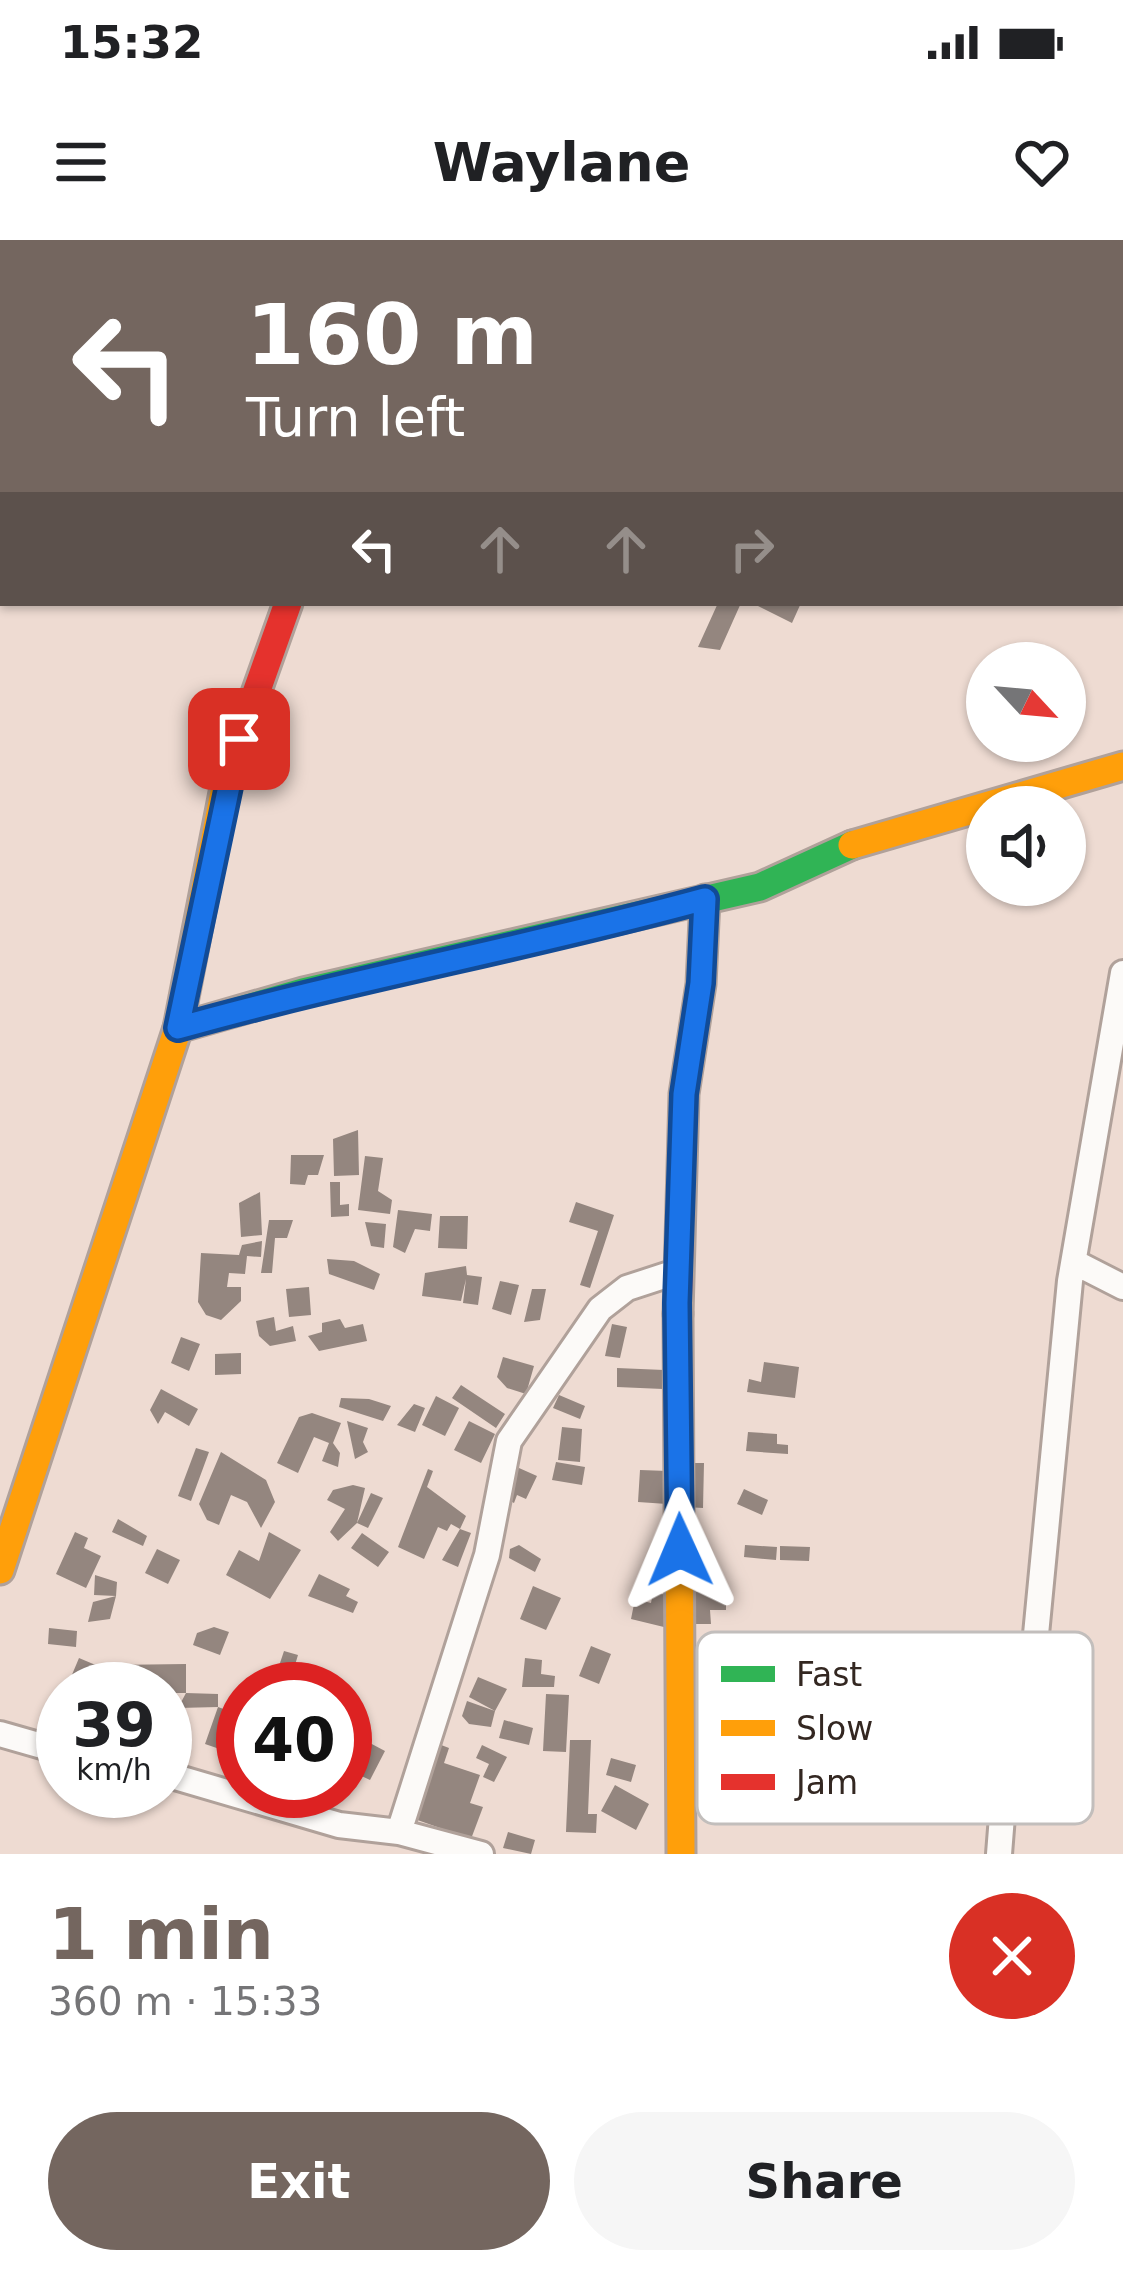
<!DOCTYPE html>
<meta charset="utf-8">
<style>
:root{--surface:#fff;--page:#f6f6f6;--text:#202124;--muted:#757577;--accent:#74665f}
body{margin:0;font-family:"DejaVu Sans",sans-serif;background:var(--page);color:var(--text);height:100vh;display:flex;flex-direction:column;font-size:45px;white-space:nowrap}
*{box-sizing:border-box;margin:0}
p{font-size:39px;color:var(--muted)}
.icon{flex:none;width:66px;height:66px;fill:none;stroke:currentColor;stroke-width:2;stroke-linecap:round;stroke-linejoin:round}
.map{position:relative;height:1614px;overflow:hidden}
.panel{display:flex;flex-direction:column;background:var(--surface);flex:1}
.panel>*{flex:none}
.guide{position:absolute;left:0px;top:0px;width:1125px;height:366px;box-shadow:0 3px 9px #0004;background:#74665f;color:#fff;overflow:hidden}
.needle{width:78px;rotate:116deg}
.tools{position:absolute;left:966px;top:402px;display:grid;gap:24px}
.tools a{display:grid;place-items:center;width:120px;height:120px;border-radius:50%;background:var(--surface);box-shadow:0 3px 9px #0004;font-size:60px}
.speed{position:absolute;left:36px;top:1422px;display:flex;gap:24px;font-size:60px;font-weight:700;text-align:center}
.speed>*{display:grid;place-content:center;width:156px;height:156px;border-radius:50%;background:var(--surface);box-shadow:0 3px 9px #0004;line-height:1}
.speed small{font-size:30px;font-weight:400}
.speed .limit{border:18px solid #d22;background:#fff;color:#111}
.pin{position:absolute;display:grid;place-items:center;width:102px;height:102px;color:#fff;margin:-51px;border-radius:24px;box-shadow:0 6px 18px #0006}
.me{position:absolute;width:132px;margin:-66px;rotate:359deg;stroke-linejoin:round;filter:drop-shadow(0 0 9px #0008)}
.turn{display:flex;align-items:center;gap:42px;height:252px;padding:0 48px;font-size:54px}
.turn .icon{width:156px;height:156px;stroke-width:2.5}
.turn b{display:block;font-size:84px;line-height:102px}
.lanes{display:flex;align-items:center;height:114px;padding:0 48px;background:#0003;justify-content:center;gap:60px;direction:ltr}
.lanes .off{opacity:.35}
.round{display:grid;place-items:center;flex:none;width:126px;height:126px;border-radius:63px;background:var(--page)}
.head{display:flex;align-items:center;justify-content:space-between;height:204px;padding:0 48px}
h1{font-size:72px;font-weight:600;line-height:90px;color:var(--accent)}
.action{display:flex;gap:24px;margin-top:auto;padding:24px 48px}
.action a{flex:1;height:138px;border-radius:72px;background:var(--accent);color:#fff;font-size:48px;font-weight:600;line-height:138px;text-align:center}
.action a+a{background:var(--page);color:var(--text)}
.status{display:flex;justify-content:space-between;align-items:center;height:84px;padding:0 60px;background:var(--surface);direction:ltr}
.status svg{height:33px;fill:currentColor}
header{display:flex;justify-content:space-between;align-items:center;height:156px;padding:0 48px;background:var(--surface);font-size:54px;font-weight:600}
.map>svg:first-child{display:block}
.building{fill:#94867f}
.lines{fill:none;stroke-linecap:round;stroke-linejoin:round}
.street-casing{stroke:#b0a19a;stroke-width:30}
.fast-casing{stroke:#b0a19a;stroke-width:33}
.slow-casing{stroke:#b0a19a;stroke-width:33}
.jam-casing{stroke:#b0a19a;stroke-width:33}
.street{stroke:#fcfaf8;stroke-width:24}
.fast{stroke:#30b455;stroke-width:27}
.slow{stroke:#ff9f0a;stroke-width:27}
.jam{stroke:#e5322d;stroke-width:27}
.route-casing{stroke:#114b97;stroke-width:30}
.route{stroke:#1a73e8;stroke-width:21}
.key{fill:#fff;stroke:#c2bebc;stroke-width:3}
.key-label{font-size:33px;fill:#332721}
</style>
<div class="status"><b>15:32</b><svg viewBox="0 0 49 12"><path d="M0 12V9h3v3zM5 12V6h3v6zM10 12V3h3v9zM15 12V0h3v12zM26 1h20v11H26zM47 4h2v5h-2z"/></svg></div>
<header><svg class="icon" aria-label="menu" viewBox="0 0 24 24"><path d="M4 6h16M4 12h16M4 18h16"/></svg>Waylane<svg class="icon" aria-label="heart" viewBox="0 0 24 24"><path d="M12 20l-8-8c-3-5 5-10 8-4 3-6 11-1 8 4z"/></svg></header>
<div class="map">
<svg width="1123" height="1614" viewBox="0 0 1123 1614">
<rect width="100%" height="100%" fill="#eedbd2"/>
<path class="building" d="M 718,363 L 741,363 L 720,410 L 698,407 Z
M 752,363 L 801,363 L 792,383 Z
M 358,890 L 359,935 L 334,936 L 333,899 Z
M 291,915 L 324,915 L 318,935 L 308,935 L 305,945 L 290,944 Z
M 365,916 L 383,918 L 378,951 L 392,960 L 390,974 L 358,970 Z
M 330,942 L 340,942 L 340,965 L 349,964 L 349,976 L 331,977 Z
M 260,952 L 262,995 L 241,997 L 239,963 Z
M 576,962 L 614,975 L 590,1048 L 580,1045 L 598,991 L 569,982 Z
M 398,970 L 432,974 L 430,991 L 415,989 L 405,1013 L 393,1007 Z
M 440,976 L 468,976 L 467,1009 L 438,1008 Z
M 269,980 L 293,980 L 287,998 L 275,998 L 272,1033 L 261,1033 Z
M 365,982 L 386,984 L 384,1008 L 371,1006 Z
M 262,1001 L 261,1017 L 247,1016 L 245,1034 L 229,1033 L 227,1047 L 241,1047 L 241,1061 L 221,1080 L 206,1075 L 198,1062 L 201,1013 L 239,1015 L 242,1005 Z
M 327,1019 L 354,1021 L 380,1034 L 374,1050 L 329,1034 Z
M 466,1026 L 467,1035 L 482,1037 L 478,1065 L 463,1063 L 466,1039 L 461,1061 L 422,1056 L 425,1033 Z
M 500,1041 L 519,1045 L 511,1075 L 492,1069 Z
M 309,1047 L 311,1075 L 289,1077 L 286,1049 Z
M 532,1049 L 546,1049 L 540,1080 L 524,1082 Z
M 274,1077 L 276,1091 L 293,1086 L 296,1101 L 270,1106 L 259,1096 L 256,1081 Z
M 340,1079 L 345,1088 L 363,1084 L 367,1101 L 319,1111 L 308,1096 L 322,1092 L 322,1083 Z
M 612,1084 L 627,1087 L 620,1118 L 605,1116 Z
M 181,1097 L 200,1104 L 189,1131 L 171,1123 Z
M 241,1113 L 241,1134 L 215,1135 L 215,1114 Z
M 503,1117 L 534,1126 L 526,1154 L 507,1148 L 497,1137 Z
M 764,1122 L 799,1127 L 795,1158 L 747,1152 L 749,1139 L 761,1142 Z
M 617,1128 L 664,1130 L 663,1149 L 617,1147 Z
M 461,1145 L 505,1174 L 496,1188 L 452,1158 Z
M 161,1149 L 198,1169 L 189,1186 L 165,1172 L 158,1184 L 150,1170 Z
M 559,1155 L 585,1166 L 580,1179 L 553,1168 Z
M 436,1156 L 459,1168 L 445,1196 L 422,1185 Z
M 341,1158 L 369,1159 L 391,1166 L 383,1181 L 339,1167 Z
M 414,1164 L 425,1168 L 415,1192 L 397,1185 Z
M 312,1173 L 341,1183 L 333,1203 L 340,1213 L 338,1227 L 322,1221 L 329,1203 L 314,1197 L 298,1233 L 277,1223 L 299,1177 Z
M 347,1181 L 368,1188 L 363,1202 L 368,1212 L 355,1219 Z
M 469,1181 L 495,1194 L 481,1223 L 454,1210 Z
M 562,1187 L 582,1189 L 580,1222 L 558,1220 Z
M 748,1192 L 777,1194 L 777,1204 L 788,1205 L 788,1214 L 746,1211 Z
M 196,1208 L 209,1212 L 191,1261 L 178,1256 Z
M 221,1212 L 266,1240 L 275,1262 L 261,1288 L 247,1262 L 231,1255 L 219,1285 L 207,1280 L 199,1264 Z
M 556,1222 L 585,1227 L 582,1245 L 552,1240 Z
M 688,1223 L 704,1223 L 703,1268 L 686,1267 Z
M 510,1224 L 537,1236 L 526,1259 L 517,1255 L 514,1263 L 505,1258 Z
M 428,1229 L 433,1231 L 427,1247 L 466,1276 L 460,1289 L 471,1293 L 458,1327 L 442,1320 L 460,1289 L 451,1284 L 447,1291 L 438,1287 L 424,1319 L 398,1307 Z
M 640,1230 L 668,1231 L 667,1264 L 638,1262 Z
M 353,1245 L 365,1248 L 357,1283 L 338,1301 L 330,1292 L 345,1269 L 327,1260 L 333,1250 Z
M 744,1249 L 768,1260 L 762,1275 L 737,1264 Z
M 371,1253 L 383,1258 L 368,1288 L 357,1283 Z
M 118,1279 L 147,1296 L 143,1306 L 112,1292 Z
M 75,1292 L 88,1298 L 84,1308 L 101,1316 L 86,1348 L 56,1334 Z
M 269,1292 L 301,1310 L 270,1359 L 226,1335 L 239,1310 L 259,1321 Z
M 362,1293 L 389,1312 L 378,1327 L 351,1308 Z
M 519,1305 L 541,1319 L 535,1332 L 509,1318 L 510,1309 Z
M 745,1305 L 777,1307 L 776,1320 L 744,1317 Z
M 780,1306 L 810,1307 L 809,1321 L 780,1320 Z
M 157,1309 L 180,1320 L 168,1344 L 145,1333 Z
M 319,1334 L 350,1349 L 346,1356 L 358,1362 L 353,1373 L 308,1356 Z
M 95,1335 L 117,1342 L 116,1356 L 110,1379 L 88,1382 L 93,1362 L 116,1356 L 94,1355 Z
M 533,1346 L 561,1358 L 546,1390 L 520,1379 Z
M 690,1351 L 726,1354 L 726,1370 L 710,1370 L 711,1384 L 691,1384 Z
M 653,1352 L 675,1357 L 668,1388 L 631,1379 L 635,1359 L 651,1363 Z
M 214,1387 L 229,1392 L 220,1415 L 193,1405 L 197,1393 Z
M 49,1388 L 77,1391 L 76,1407 L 48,1404 Z
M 591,1406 L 611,1414 L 599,1444 L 579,1436 Z
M 284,1411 L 298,1415 L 289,1445 L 274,1441 Z
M 79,1418 L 105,1429 L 96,1449 L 66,1449 Z
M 525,1418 L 542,1420 L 541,1434 L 555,1436 L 554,1447 L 522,1447 Z
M 186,1424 L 186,1453 L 218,1454 L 218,1467 L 178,1468 L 186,1453 L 165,1453 L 165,1449 L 113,1449 L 112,1425 Z
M 299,1430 L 338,1442 L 335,1449 L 293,1449 Z
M 478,1437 L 507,1449 L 495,1471 L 469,1457 Z
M 546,1454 L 569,1455 L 566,1512 L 543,1511 Z
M 467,1461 L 495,1471 L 491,1487 L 469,1484 L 462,1476 Z
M 218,1467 L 243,1476 L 243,1517 L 205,1504 Z
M 504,1480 L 533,1488 L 529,1505 L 499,1498 Z
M 570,1500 L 591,1500 L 588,1574 L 597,1574 L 596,1593 L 566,1592 Z
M 368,1502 L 385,1511 L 370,1540 L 353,1532 Z
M 436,1503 L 449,1508 L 444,1523 L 480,1535 L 470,1563 L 483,1567 L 471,1599 L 409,1577 Z
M 482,1505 L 507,1517 L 494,1542 L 483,1537 L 489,1524 L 476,1518 Z
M 611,1518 L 636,1525 L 631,1542 L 606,1535 Z
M 615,1545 L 649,1564 L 636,1590 L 601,1571 Z
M 508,1592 L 535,1600 L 531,1614 L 503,1608 Z"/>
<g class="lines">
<defs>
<path id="street" d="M 437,3 L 439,0
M 0,134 L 3,137
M 1122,258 L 1123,258
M 1074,1022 L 1123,1047
M 0,1494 L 63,1512
M 165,1534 L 339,1585 L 399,1592 L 481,1614
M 399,1592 L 487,1315 L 509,1201 L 600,1069 L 627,1048 L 679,1031
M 999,1614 L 1006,1526 L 1032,1436 L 1070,1041 L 1123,733"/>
<path id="fast" d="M 178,788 L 303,752 L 760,647 L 852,605"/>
<path id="slow" d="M 852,605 L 1123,526
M 678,1074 L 681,1614
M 0,1330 L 178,788 L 228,532"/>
<path id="jam" d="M 228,532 L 288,363
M 678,1074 L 684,854 L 701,744 L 705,659"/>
</defs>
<use href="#street" class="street-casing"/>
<use href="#fast" class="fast-casing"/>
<use href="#slow" class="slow-casing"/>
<use href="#jam" class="jam-casing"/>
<use href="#street" class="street"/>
<use href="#fast" class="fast"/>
<use href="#slow" class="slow"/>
<use href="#jam" class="jam"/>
</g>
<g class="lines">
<defs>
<path id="route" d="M 239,499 L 178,788 C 352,739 530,707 705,659 L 701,743 L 684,854 L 677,1063 L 680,1310"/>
</defs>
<use href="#route" class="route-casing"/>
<use href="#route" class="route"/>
</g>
<rect x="697" y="1392" width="396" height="192" rx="18" class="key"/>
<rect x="721" y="1426" width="54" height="16" fill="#30b455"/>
<rect x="721" y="1480" width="54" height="16" fill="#ff9f0a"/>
<rect x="721" y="1534" width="54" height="16" fill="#e5322d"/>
<g class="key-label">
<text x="796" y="1446">Fast</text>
<text x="796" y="1500">Slow</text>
<text x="796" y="1554">Jam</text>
</g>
</svg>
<div class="tools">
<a><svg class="needle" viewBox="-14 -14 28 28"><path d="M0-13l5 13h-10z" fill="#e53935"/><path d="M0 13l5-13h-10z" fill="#757577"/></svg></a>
<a><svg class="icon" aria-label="sound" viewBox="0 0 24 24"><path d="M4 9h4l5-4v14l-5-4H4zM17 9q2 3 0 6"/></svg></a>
</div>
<div class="speed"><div>39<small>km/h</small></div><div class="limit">40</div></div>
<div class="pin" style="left:239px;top:499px;background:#d93025"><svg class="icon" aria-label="arrive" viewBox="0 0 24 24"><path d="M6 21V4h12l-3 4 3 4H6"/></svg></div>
<svg class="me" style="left:680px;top:1310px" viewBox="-20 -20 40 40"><path d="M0-17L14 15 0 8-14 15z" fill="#1a73e8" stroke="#fff" stroke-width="4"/></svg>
<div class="guide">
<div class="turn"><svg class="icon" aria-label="left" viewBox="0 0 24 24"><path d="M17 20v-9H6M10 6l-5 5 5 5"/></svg><div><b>160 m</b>Turn left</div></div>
<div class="lanes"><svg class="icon" aria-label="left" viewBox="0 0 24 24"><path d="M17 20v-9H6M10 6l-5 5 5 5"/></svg><svg class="icon off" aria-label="ahead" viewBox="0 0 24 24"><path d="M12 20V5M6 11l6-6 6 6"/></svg><svg class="icon off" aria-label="ahead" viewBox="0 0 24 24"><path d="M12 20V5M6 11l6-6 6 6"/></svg><svg class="icon off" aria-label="right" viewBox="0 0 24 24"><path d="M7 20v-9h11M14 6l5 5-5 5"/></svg></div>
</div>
</div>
<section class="panel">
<div class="head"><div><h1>1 min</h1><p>360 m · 15:33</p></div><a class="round" style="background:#d93025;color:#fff"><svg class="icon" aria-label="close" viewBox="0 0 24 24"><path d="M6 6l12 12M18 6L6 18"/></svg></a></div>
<div class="action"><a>Exit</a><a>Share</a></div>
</section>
